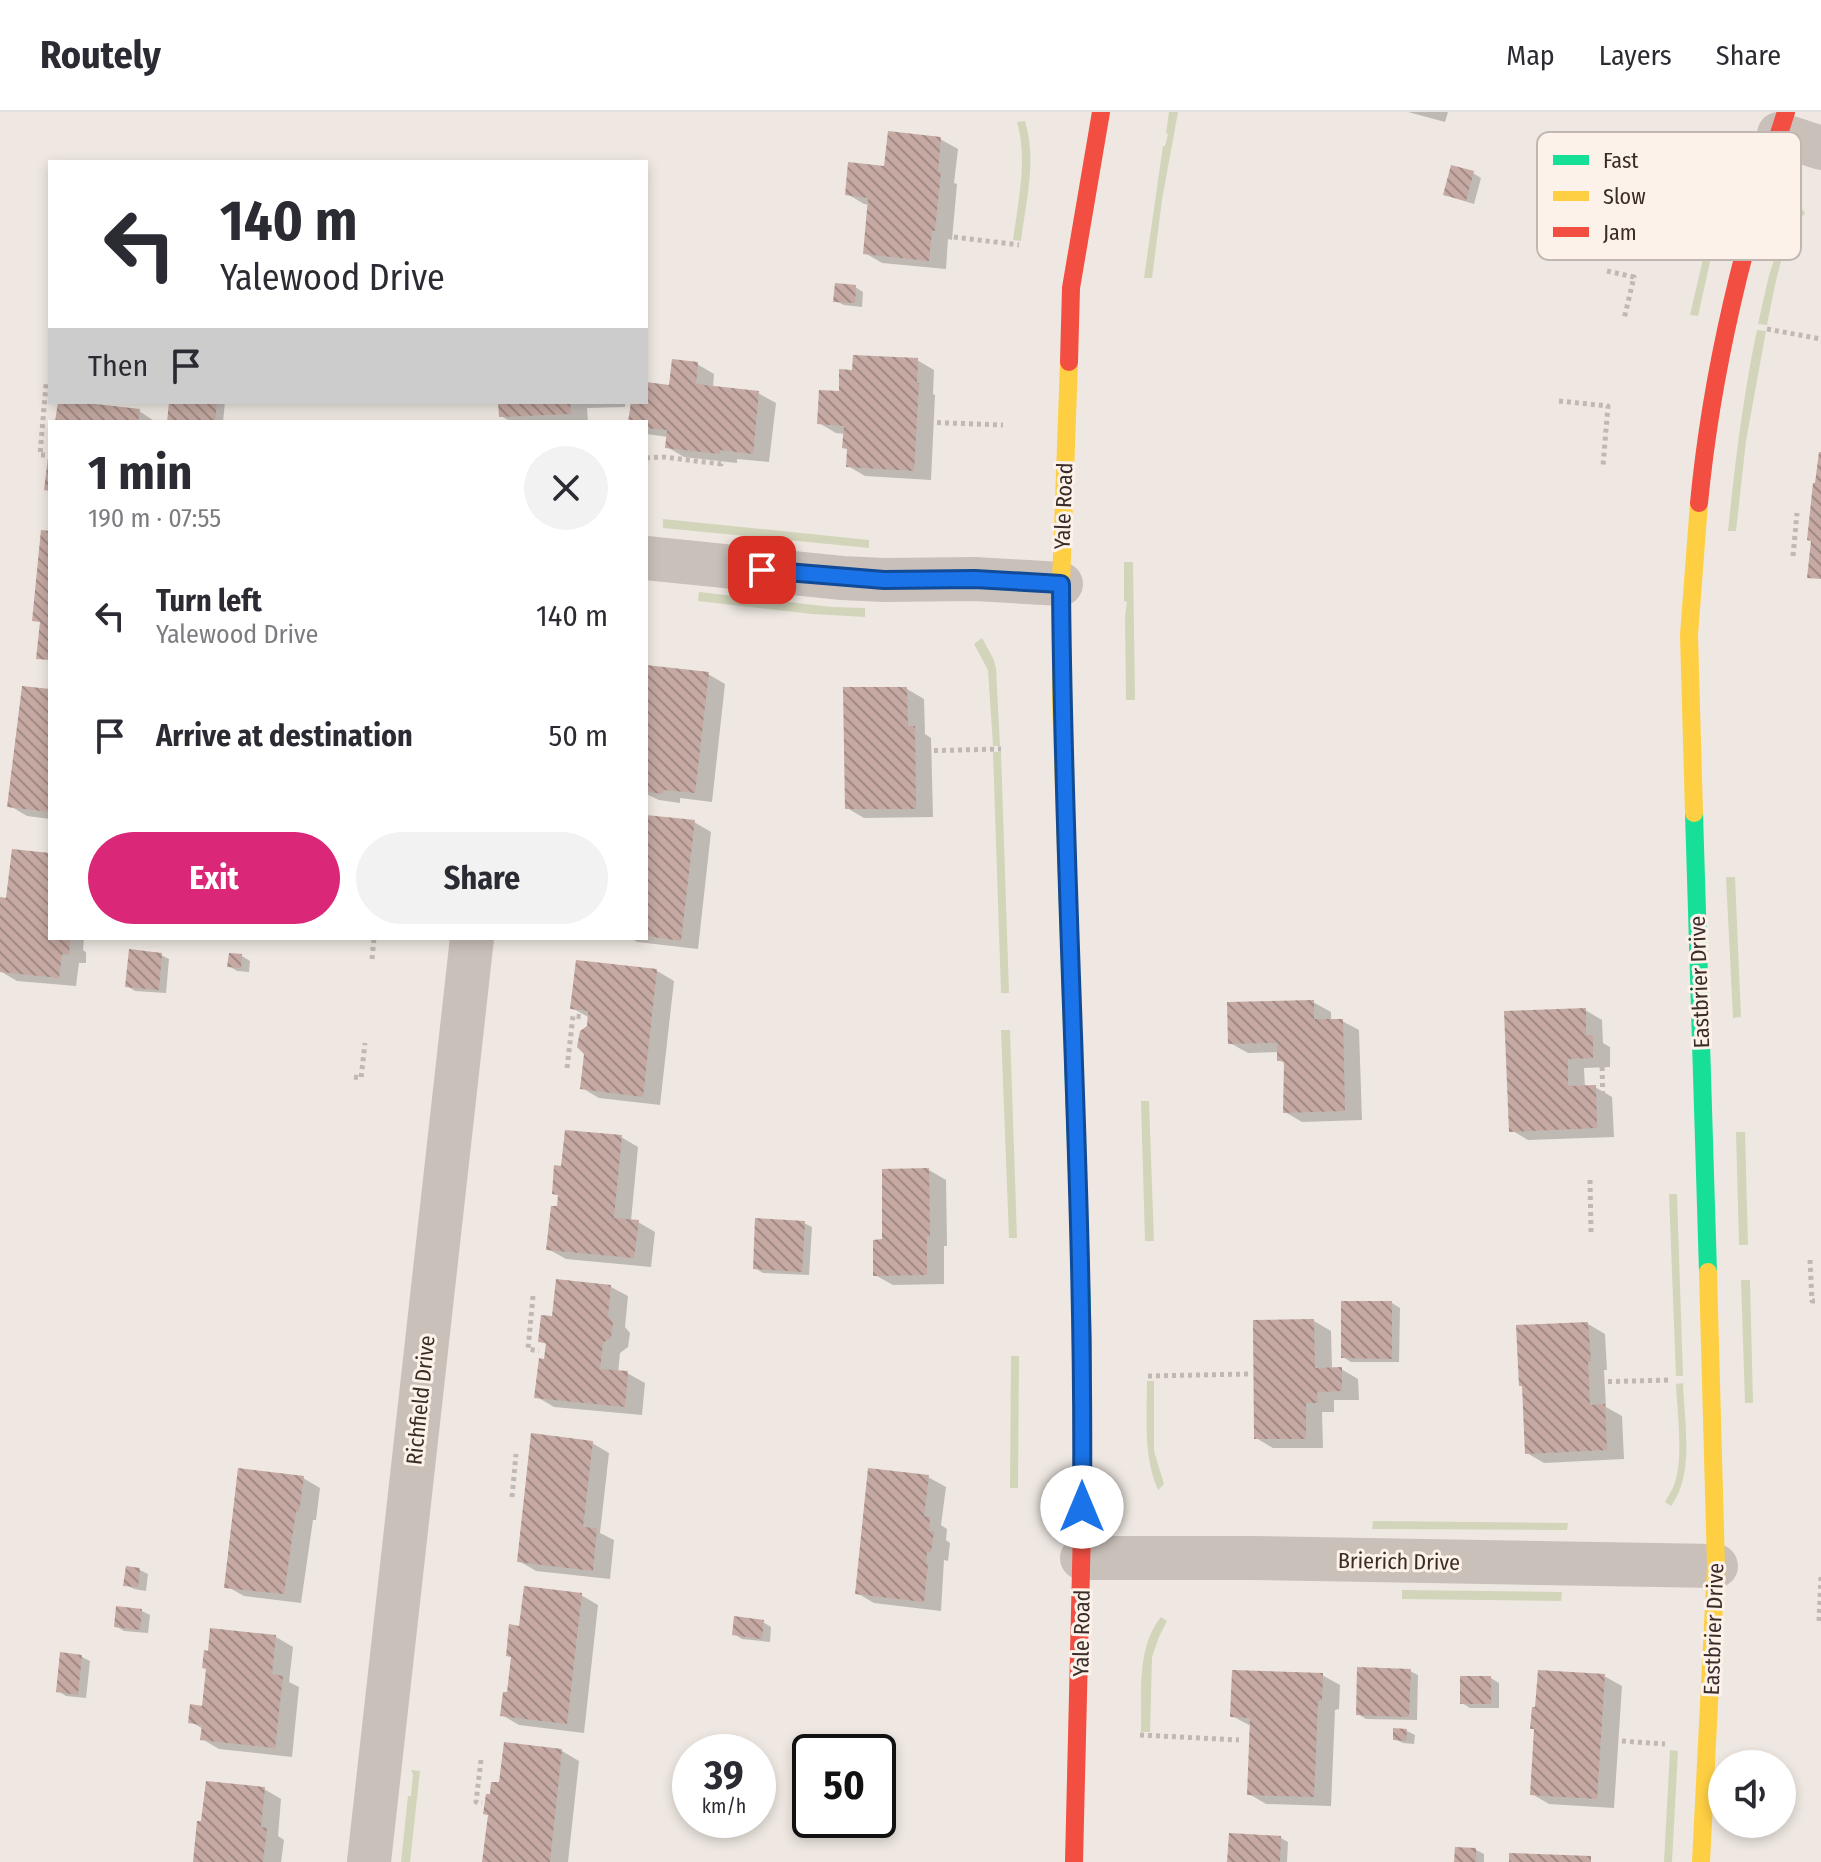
<!DOCTYPE html>
<meta charset="utf-8">
<style>
:root{--surface:#fff;--page:#f2f2f3;--text:#2b2b33;--muted:#7c7c81;--line:#e1e1e2;--accent:#db2777}
body{margin:0;font-family:"Fira Sans Condensed",sans-serif;background:var(--page);color:var(--text);height:100vh;display:flex;flex-direction:column;font-size:30px;white-space:nowrap}
*{box-sizing:border-box;margin:0}
p{font-size:26px;color:var(--muted)}
.icon{flex:none;width:44px;height:44px;fill:none;stroke:currentColor;stroke-width:2;stroke-linecap:round;stroke-linejoin:round}
.map{position:relative;flex:1;overflow:hidden}
.details{position:absolute;left:48px;top:308px;width:600px;height:520px;display:flex;flex-direction:column;background:var(--surface);border-radius:0px;box-shadow:0 4px 12px #0003}
.details>*{flex:none}
.guide{position:absolute;left:48px;top:48px;width:600px;height:244px;border-radius:0px;box-shadow:0 4px 12px #0003;background:#fff;color:var(--text);overflow:hidden}
.buttons{position:absolute;left:1708px;top:1638px;display:grid;gap:16px}
.buttons a{display:grid;place-items:center;width:88px;height:88px;border-radius:50%;background:var(--surface);box-shadow:0 4px 12px #0003;font-size:40px}
.speed{position:absolute;left:672px;top:1622px;display:flex;gap:16px;font-size:40px;font-weight:700;text-align:center}
.speed>*{display:grid;place-content:center;width:104px;height:104px;border-radius:50%;background:var(--surface);box-shadow:0 4px 12px #0003;line-height:1}
.speed small{font-size:20px;font-weight:400}
.speed .limit{border:4px solid #111;border-radius:12px;background:#fff;color:#111}
.pin{position:absolute;display:grid;place-items:center;width:68px;height:68px;color:#fff;margin:-34px;border-radius:16px;box-shadow:0 4px 12px #0006}
.me{position:absolute;width:88px;margin:-44px;rotate:0deg;stroke-linejoin:round;filter:drop-shadow(0 0 6px #0008)}
.turn{display:flex;align-items:center;gap:28px;height:168px;padding:0 40px;font-size:36px}
.turn .icon{width:104px;height:104px;stroke-width:2.5}
.turn b{display:block;font-size:56px;line-height:68px}
.then{display:flex;align-items:center;height:76px;padding:0 40px;background:#0003;gap:16px;font-size:30px}
.round{display:grid;place-items:center;flex:none;width:84px;height:84px;border-radius:42px;background:var(--page)}
.head{display:flex;align-items:center;justify-content:space-between;height:136px;padding:0 40px}
h1{font-size:48px;font-weight:700;line-height:60px}
.primary-button{display:flex;gap:16px;margin-top:auto;padding:16px 40px}
.primary-button a{flex:1;height:92px;border-radius:48px;background:var(--accent);color:#fff;font-size:32px;font-weight:700;line-height:92px;text-align:center}
.primary-button a+a{background:var(--page);color:var(--text)}
ul{padding:0;list-style:none}
li{display:flex;align-items:center;gap:24px;height:120px;padding:0 40px}
li div{flex:1}
li b{display:block;font-size:30px}
li em{font-style:normal}
header{display:flex;align-items:center;gap:48px;box-sizing:border-box;height:112px;padding:0 40px;background:var(--surface);border-bottom:2px solid var(--line)}
header strong{font-size:38px}
nav{display:flex;gap:44px;margin-inline-start:auto;font-size:28px}
.map>svg:first-child{display:block}
.grass{fill:#d2d5ba}
.shadow{fill:#0003}
.building{fill:url(#building-back-hatch)}
.lines{fill:none;stroke-linecap:round;stroke-linejoin:round}
.path{stroke:#c1b8b3;stroke-width:5;stroke-dasharray:4 4;stroke-linecap:butt}
.street{stroke:#c9c0ba;stroke-width:44}
.fast{stroke:#16e098;stroke-width:18}
.slow{stroke:#ffcf43;stroke-width:18}
.jam{stroke:#f24e42;stroke-width:18}
.route-casing{stroke:#114b97;stroke-width:20}
.route{stroke:#1a73e8;stroke-width:14}
.labels{text-anchor:middle;stroke-width:6;stroke-linejoin:round;paint-order:stroke}
.street-label{font-size:22px;fill:#3a2c28;stroke:#fcf2ea}
.key{fill:#fcf2ea;stroke:#c2b7b0;stroke-width:2}
.key-label{font-size:22px;fill:#3a2c28}
</style>
<header>
<strong>Routely</strong>
<nav><a>Map</a><a>Layers</a><a>Share</a></nav>
</header>
<div class="map">
<svg width="1821" height="1750" viewBox="0 0 1821 1750">
<defs>
<pattern id="building-back-hatch" width="6" height="6" patternUnits="userSpaceOnUse" patternTransform="scale(2)"><rect width="6" height="6" fill="#c5a9a2"/><path d="M-1 5l2 2M0 0l6 6M5-1l2 2" fill="none" stroke="#a18a84"/></pattern>
</defs>
<rect width="100%" height="100%" fill="#efe8e2"/>
<path class="grass" d="M 1169,0 L 1178,0 L 1162,88 L 1152,166 L 1144,166 L 1163,34 L 1165,34 L 1168,22 L 1166,21 Z
M 1025,9 C 1037,48 1026,89 1021,129 L 1013,128 C 1018,89 1028,49 1017,10 Z
M 1715,95 L 1722,98 L 1715,117 L 1717,118 L 1698,204 L 1690,203 Z
M 1801,95 L 1805,101 C 1780,132 1775,175 1767,213 L 1758,212 L 1769,163 L 1781,127 L 1779,127 L 1789,106 Z
M 1757,218 L 1766,219 L 1746,329 L 1736,419 L 1728,419 C 1735,351 1743,284 1757,218 Z
M 663,407 L 869,428 L 869,436 L 663,416 Z
M 1124,450 L 1133,450 L 1135,588 L 1126,588 L 1125,504 L 1127,490 L 1124,489 Z
M 699,480 L 832,495 L 865,496 L 865,505 L 812,502 L 698,489 Z
M 982,526 L 993,546 L 996,556 L 1000,634 L 993,634 L 988,558 L 974,532 Z
M 993,640 L 1001,640 L 1009,881 L 1001,881 Z
M 1726,765 L 1735,765 L 1741,905 L 1733,906 Z
M 1001,918 L 1010,918 L 1017,1126 L 1009,1126 Z
M 1141,989 L 1149,989 L 1154,1129 L 1145,1129 Z
M 1736,1020 L 1745,1020 L 1748,1133 L 1739,1133 Z
M 1669,1082 L 1677,1082 L 1683,1264 L 1676,1264 Z
M 1741,1168 L 1750,1168 L 1753,1291 L 1745,1291 Z
M 1011,1244 L 1019,1244 L 1018,1376 L 1010,1376 Z
M 1147,1269 L 1154,1269 L 1154,1339 L 1164,1372 L 1158,1378 C 1143,1343 1147,1306 1147,1269 Z
M 1683,1271 C 1684,1309 1695,1362 1671,1394 L 1665,1390 C 1668,1384 1672,1379 1674,1373 C 1684,1348 1677,1299 1676,1272 Z
M 1373,1409 L 1568,1411 L 1567,1418 L 1372,1417 Z
M 1402,1478 L 1562,1480 L 1561,1489 L 1402,1487 Z
M 1161,1505 L 1167,1509 L 1159,1525 L 1152,1545 L 1150,1620 L 1141,1620 C 1142,1582 1136,1536 1161,1505 Z
M 1670,1638 L 1678,1639 L 1672,1750 L 1664,1750 Z
M 411,1658 L 420,1659 L 410,1750 L 401,1750 L 408,1684 L 411,1684 L 413,1662 Z"/>
<path class="shadow" d="M 1408,0 L 1448,0 L 1445,10 Z
M 940,27 L 958,37 L 954,71 L 957,72 L 952,128 L 948,127 L 946,157 L 882,151 L 865,141 L 870,93 L 864,92 L 847,82 L 886,56 Z
M 1473,61 L 1481,66 L 1474,92 L 1454,86 L 1446,82 Z
M 855,175 L 863,180 L 862,195 L 844,193 L 836,189 Z
M 917,248 L 934,258 L 933,282 L 935,283 L 931,368 L 865,364 L 848,354 L 849,338 L 845,322 L 836,321 L 819,311 L 841,281 Z
M 697,252 L 714,262 L 713,276 L 758,281 L 776,291 L 769,350 L 737,347 L 737,351 L 684,345 L 667,335 L 668,325 L 646,322 L 646,310 L 630,310 L 633,290 L 646,290 L 646,272 L 671,275 Z
M 171,290 L 225,290 L 223,310 L 169,310 Z
M 500,290 L 625,290 L 625,295 L 587,296 L 588,310 L 512,310 L 501,304 Z
M 139,299 L 156,310 L 54,310 L 54,309 Z
M 708,562 L 725,572 L 712,690 L 680,686 L 680,691 L 659,688 L 646,682 L 646,571 Z
M 907,577 L 924,587 L 925,622 L 931,626 L 933,705 L 864,706 L 847,696 Z
M 50,579 L 50,707 L 27,704 L 10,694 Z
M 646,705 L 694,710 L 711,720 L 698,837 L 637,830 L 631,826 L 646,826 Z
M 50,743 L 50,826 L 84,826 L 83,838 L 86,840 L 86,851 L 79,851 L 76,874 L 17,869 L 0,859 L 0,836 Z
M 161,843 L 169,847 L 166,881 L 135,879 L 127,874 Z
M 242,844 L 250,849 L 249,860 L 237,859 L 229,854 Z
M 578,850 L 657,859 L 674,869 L 660,993 L 599,986 L 582,976 L 590,906 L 572,896 Z
M 1313,890 L 1331,900 L 1331,909 L 1342,909 L 1359,918 L 1362,1008 L 1302,1010 L 1285,1000 L 1286,952 L 1279,948 L 1279,940 L 1248,941 L 1230,931 Z
M 1585,898 L 1602,908 L 1603,931 L 1610,935 L 1610,955 L 1584,956 L 1585,976 L 1595,975 L 1612,985 L 1614,1025 L 1528,1028 L 1511,1018 Z
M 621,1025 L 638,1035 L 631,1109 L 638,1110 L 655,1120 L 651,1155 L 566,1147 L 548,1137 L 560,1085 L 554,1081 L 563,1056 Z
M 929,1058 L 946,1068 L 947,1134 L 944,1134 L 944,1172 L 893,1173 L 875,1163 L 884,1129 Z
M 804,1111 L 812,1115 L 809,1163 L 763,1161 L 755,1156 Z
M 611,1175 L 628,1184 L 625,1215 L 630,1221 L 628,1235 L 620,1241 L 618,1261 L 627,1261 L 645,1271 L 642,1303 L 554,1295 L 537,1285 L 546,1249 L 548,1233 L 540,1229 L 553,1206 Z
M 1392,1191 L 1400,1196 L 1399,1250 L 1351,1250 L 1343,1245 Z
M 1314,1209 L 1331,1219 L 1332,1257 L 1341,1257 L 1358,1267 L 1359,1288 L 1334,1288 L 1334,1300 L 1322,1300 L 1323,1336 L 1273,1336 L 1256,1326 Z
M 1588,1212 L 1605,1222 L 1607,1258 L 1604,1258 L 1606,1295 L 1622,1304 L 1624,1347 L 1544,1351 L 1527,1341 Z
M 592,1331 L 609,1341 L 600,1421 L 614,1428 L 610,1467 L 536,1459 L 519,1449 Z
M 928,1365 L 946,1375 L 941,1413 L 947,1417 L 946,1428 L 950,1431 L 948,1449 L 944,1448 L 941,1499 L 874,1491 L 857,1481 Z
M 303,1366 L 320,1376 L 316,1408 L 313,1408 L 301,1491 L 244,1484 L 226,1474 Z
M 140,1458 L 148,1462 L 146,1479 L 134,1477 L 126,1473 Z
M 581,1483 L 598,1493 L 584,1621 L 519,1613 L 502,1603 L 509,1583 L 521,1516 Z
M 142,1499 L 150,1503 L 148,1521 L 124,1519 L 116,1514 Z
M 763,1510 L 771,1515 L 770,1530 L 742,1527 L 734,1522 Z
M 276,1525 L 293,1535 L 289,1570 L 299,1575 L 292,1645 L 219,1637 L 202,1627 L 203,1617 L 191,1610 L 204,1596 L 208,1557 Z
M 82,1545 L 90,1549 L 86,1586 L 66,1584 L 58,1579 Z
M 1410,1559 L 1418,1563 L 1417,1608 L 1366,1607 L 1358,1602 Z
M 1322,1563 L 1340,1573 L 1339,1597 L 1335,1598 L 1331,1694 L 1266,1692 L 1249,1682 L 1251,1614 L 1232,1604 Z
M 1604,1564 L 1622,1574 L 1614,1696 L 1549,1692 L 1532,1682 Z
M 1491,1566 L 1499,1571 L 1499,1596 L 1470,1596 L 1462,1591 Z
M 1407,1619 L 1415,1623 L 1414,1632 L 1403,1631 L 1395,1627 Z
M 506,1632 L 562,1639 L 579,1649 L 568,1750 L 484,1750 L 501,1672 Z
M 264,1677 L 281,1687 L 278,1724 L 284,1728 L 281,1750 L 195,1750 Z
M 1281,1726 L 1288,1730 L 1287,1750 L 1229,1750 Z
M 1476,1738 L 1484,1742 L 1484,1750 L 1456,1750 Z"/>
<path class="building" d="M 888,19 L 941,25 L 938,60 L 941,60 L 935,119 L 932,119 L 929,149 L 863,142 L 868,86 L 845,83 L 848,50 L 884,54 Z
M 1451,53 L 1474,59 L 1466,89 L 1443,83 Z
M 835,171 L 856,173 L 855,191 L 833,190 Z
M 853,243 L 918,246 L 917,271 L 919,271 L 914,359 L 846,355 L 847,337 L 842,336 L 844,314 L 817,312 L 819,278 L 839,279 L 839,257 L 852,258 Z
M 672,247 L 698,250 L 696,272 L 759,279 L 753,342 L 720,338 L 720,342 L 665,336 L 667,318 L 646,316 L 646,310 L 628,310 L 631,290 L 646,290 L 646,270 L 669,273 Z
M 58,290 L 77,290 L 140,297 L 138,310 L 55,310 Z
M 169,290 L 217,290 L 215,310 L 167,310 Z
M 498,290 L 570,290 L 571,302 L 499,305 Z
M 1819,340 L 1821,340 L 1821,467 L 1807,466 L 1811,429 L 1807,428 L 1813,371 L 1815,371 Z
M 48,346 L 50,346 L 50,379 L 44,378 Z
M 41,418 L 50,419 L 50,548 L 36,547 L 40,510 L 32,509 Z
M 646,553 L 709,560 L 695,681 L 664,678 L 663,682 L 646,680 Z
M 22,574 L 50,577 L 50,700 L 7,695 Z
M 843,575 L 907,575 L 908,614 L 915,614 L 916,697 L 845,697 Z
M 646,703 L 695,708 L 681,829 L 646,824 Z
M 12,737 L 50,741 L 50,826 L 66,826 L 66,828 L 70,828 L 69,843 L 62,842 L 59,866 L 0,860 L 0,785 L 6,786 Z
M 129,837 L 162,841 L 159,878 L 125,875 Z
M 229,841 L 242,842 L 241,856 L 227,855 Z
M 576,848 L 657,857 L 643,985 L 580,977 L 584,942 L 577,935 L 580,919 L 587,914 L 588,899 L 570,897 Z
M 1314,888 L 1314,907 L 1343,907 L 1345,999 L 1283,1001 L 1284,949 L 1277,949 L 1277,931 L 1228,932 L 1227,890 Z
M 1586,896 L 1586,923 L 1593,923 L 1593,946 L 1568,947 L 1568,974 L 1596,973 L 1597,1016 L 1509,1020 L 1504,899 Z
M 565,1018 L 622,1023 L 614,1106 L 639,1108 L 634,1146 L 546,1138 L 551,1094 L 557,1094 L 558,1083 L 552,1082 L 554,1053 L 561,1054 Z
M 929,1056 L 930,1125 L 927,1125 L 927,1163 L 873,1164 L 873,1128 L 882,1127 L 882,1057 Z
M 755,1106 L 805,1109 L 802,1160 L 753,1157 Z
M 556,1167 L 611,1173 L 608,1204 L 613,1210 L 611,1225 L 603,1231 L 600,1257 L 628,1259 L 625,1295 L 534,1286 L 539,1246 L 544,1247 L 546,1231 L 538,1230 L 541,1203 L 552,1204 Z
M 1341,1189 L 1392,1189 L 1392,1247 L 1341,1246 Z
M 1314,1207 L 1315,1256 L 1342,1255 L 1342,1279 L 1317,1280 L 1318,1291 L 1306,1291 L 1306,1327 L 1254,1327 L 1253,1208 Z
M 1588,1210 L 1591,1250 L 1588,1250 L 1590,1293 L 1605,1292 L 1607,1338 L 1525,1342 L 1522,1274 L 1519,1274 L 1516,1213 Z
M 531,1321 L 593,1329 L 583,1415 L 597,1416 L 593,1459 L 517,1450 Z
M 238,1356 L 304,1364 L 299,1400 L 296,1399 L 284,1482 L 224,1476 Z
M 868,1356 L 929,1363 L 924,1404 L 930,1405 L 929,1419 L 934,1419 L 931,1440 L 927,1440 L 926,1451 L 928,1452 L 924,1490 L 855,1482 Z
M 126,1454 L 140,1456 L 138,1475 L 123,1474 Z
M 524,1474 L 582,1481 L 567,1612 L 500,1604 L 503,1580 L 507,1580 L 511,1545 L 506,1544 L 509,1512 L 519,1514 Z
M 116,1494 L 142,1497 L 140,1518 L 114,1515 Z
M 734,1504 L 764,1508 L 762,1527 L 732,1523 Z
M 210,1516 L 276,1523 L 272,1562 L 283,1564 L 275,1636 L 200,1628 L 202,1613 L 188,1611 L 190,1592 L 202,1594 L 206,1557 L 202,1556 L 204,1538 L 208,1539 Z
M 60,1540 L 82,1543 L 78,1583 L 56,1580 Z
M 1357,1555 L 1411,1557 L 1409,1605 L 1356,1603 Z
M 1232,1558 L 1323,1561 L 1322,1588 L 1318,1589 L 1314,1685 L 1247,1683 L 1250,1606 L 1230,1605 Z
M 1538,1558 L 1605,1562 L 1597,1687 L 1530,1683 L 1534,1617 L 1530,1617 L 1532,1595 L 1535,1595 Z
M 1460,1564 L 1491,1564 L 1491,1592 L 1460,1592 Z
M 1393,1616 L 1407,1617 L 1406,1629 L 1393,1628 Z
M 504,1630 L 562,1637 L 550,1750 L 482,1750 L 488,1703 L 483,1702 L 486,1682 L 490,1682 L 491,1670 L 499,1670 Z
M 206,1669 L 265,1675 L 261,1715 L 267,1716 L 263,1750 L 193,1750 L 197,1709 L 201,1709 Z
M 1229,1721 L 1281,1724 L 1280,1750 L 1227,1750 Z
M 1455,1735 L 1476,1736 L 1476,1750 L 1454,1750 Z
M 1509,1741 L 1591,1744 L 1591,1750 L 1509,1750 Z"/>
<g class="lines">
<path class="path" d="M 938,123 L 1019,133
M 1607,159 L 1634,165 L 1624,207
M 1767,217 L 1821,227
M 1559,289 L 1608,294 L 1603,354
M 921,310 L 1003,313
M 45,343 L 40,343 L 46,272
M 646,346 L 663,345 L 721,352 L 722,341
M 1793,444 L 1797,401
M 918,639 L 1001,637
M 372,847 L 374,826
M 1575,950 L 1602,950 L 1603,996
M 567,956 L 573,904 L 584,905
M 354,965 L 361,966 L 365,931
M 1590,1068 L 1591,1120
M 1810,1148 L 1812,1189 L 1819,1189
M 533,1184 L 528,1237 L 539,1239
M 1148,1264 L 1249,1262
M 1592,1270 L 1671,1268
M 512,1385 L 516,1342
M 1821,1465 L 1819,1509 L 1821,1509
M 1140,1623 L 1239,1628
M 1606,1628 L 1665,1632
M 481,1648 L 476,1690 L 482,1691"/>
<path class="street" d="M 1779,22 L 1821,36
M 646,446 L 842,466 L 884,468 L 975,467 L 1061,472
M 1082,1446 L 1253,1446 L 1716,1454
M 369,1750 L 472,826"/>
<path class="fast" d="M 1694,701 L 1708,1160
M 1073,945 L 1083,1228 L 1082,1416"/>
<path class="slow" d="M 1069,250 L 1061,472 L 1061,588 L 1073,945
M 1694,701 L 1689,523 L 1699,391
M 1701,1750 L 1716,1454 L 1708,1160"/>
<path class="jam" d="M 1069,250 L 1071,176 L 1101,0
M 1699,391 C 1712,256 1744,128 1786,0
M 1074,1750 L 1082,1416"/>
</g>
<g class="lines">
<defs>
<path id="route" d="M 762,458 L 884,468 L 975,467 L 1061,472 C 1063,780 1085,1087 1082,1395"/>
</defs>
<use href="#route" class="route-casing"/>
<use href="#route" class="route"/>
</g>
<g class="labels">
<g class="street-label">
<text transform="translate(1063 394) rotate(-88)" y="8">Yale Road</text>
<text transform="translate(1699 870) rotate(-92)" y="8">Eastbrier Drive</text>
<text transform="translate(420 1288) rotate(-84)" y="8">Richfield Drive</text>
<text transform="translate(1399 1449) rotate(1)" y="8">Brierich Drive</text>
<text transform="translate(1713 1517) rotate(-88)" y="8">Eastbrier Drive</text>
<text transform="translate(1081 1521) rotate(-89)" y="8">Yale Road</text>
</g>
</g>
<rect x="1537" y="20" width="264" height="128" rx="12" class="key"/>
<rect x="1553" y="43" width="36" height="10" fill="#16e098"/>
<rect x="1553" y="79" width="36" height="10" fill="#ffcf43"/>
<rect x="1553" y="115" width="36" height="10" fill="#f24e42"/>
<g class="key-label">
<text x="1603" y="56">Fast</text>
<text x="1603" y="92">Slow</text>
<text x="1603" y="128">Jam</text>
</g>
</svg>
<div class="buttons">
<a><svg class="icon" aria-label="sound" viewBox="0 0 24 24"><path d="M4 9h4l5-4v14l-5-4H4zM17 9q2 3 0 6"/></svg></a>
</div>
<div class="speed"><div>39<small>km/h</small></div><div class="limit">50</div></div>
<div class="pin" style="left:762px;top:458px;background:#d93025"><svg class="icon" aria-label="arrive" viewBox="0 0 24 24"><path d="M6 21V4h12l-3 4 3 4H6"/></svg></div>
<svg class="me" style="left:1082px;top:1395px" viewBox="-20 -20 40 40"><circle r="19" fill="#fff"/><path d="M0-13L10 11 0 6-10 11z" fill="#1a73e8"/></svg>
<div class="guide">
<div class="turn"><svg class="icon" aria-label="left" viewBox="0 0 24 24"><path d="M17 20v-9H6M10 6l-5 5 5 5"/></svg><div><b>140 m</b>Yalewood Drive</div></div>
<div class="then">Then<svg class="icon" aria-label="arrive" viewBox="0 0 24 24"><path d="M6 21V4h12l-3 4 3 4H6"/></svg></div>
</div>
<section class="details">
<div class="head"><div><h1>1 min</h1><p>190 m · 07:55</p></div><a class="round"><svg class="icon" aria-label="close" viewBox="0 0 24 24"><path d="M6 6l12 12M18 6L6 18"/></svg></a></div>
<ul>
<li><svg class="icon" aria-label="left" viewBox="0 0 24 24"><path d="M17 20v-9H6M10 6l-5 5 5 5"/></svg><div><b>Turn left</b><p>Yalewood Drive</p></div><em>140 m</em></li>
<li><svg class="icon" aria-label="arrive" viewBox="0 0 24 24"><path d="M6 21V4h12l-3 4 3 4H6"/></svg><div><b>Arrive at destination</b></div><em>50 m</em></li>
</ul>
<div class="primary-button"><a>Exit</a><a>Share</a></div>
</section>
</div>
